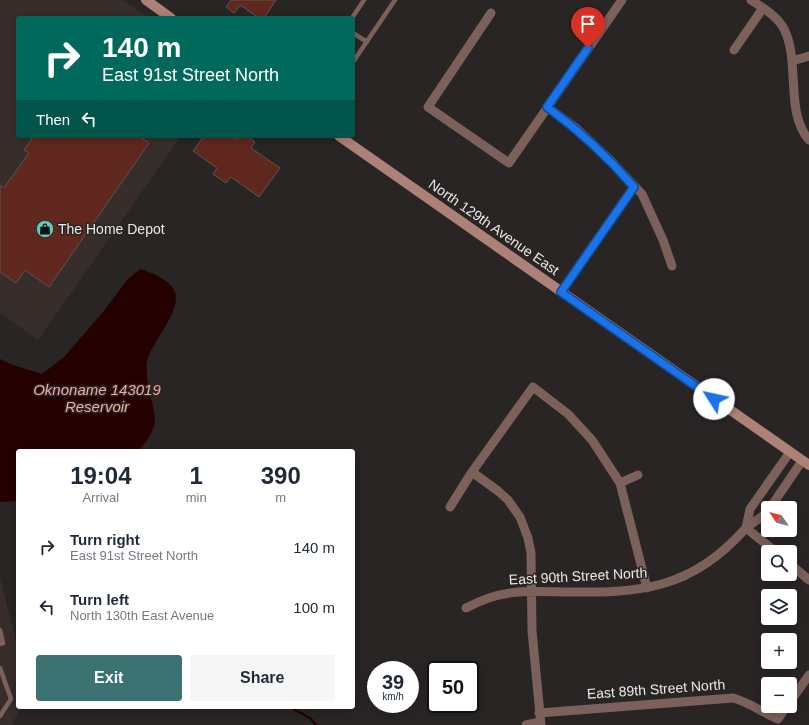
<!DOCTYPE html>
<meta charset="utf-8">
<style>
:root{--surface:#fff;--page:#f6f6f7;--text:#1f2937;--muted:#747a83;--accent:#3a7372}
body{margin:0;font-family:Helvetica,sans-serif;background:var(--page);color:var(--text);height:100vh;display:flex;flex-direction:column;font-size:15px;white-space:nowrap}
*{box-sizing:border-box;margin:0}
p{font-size:13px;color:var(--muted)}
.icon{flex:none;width:22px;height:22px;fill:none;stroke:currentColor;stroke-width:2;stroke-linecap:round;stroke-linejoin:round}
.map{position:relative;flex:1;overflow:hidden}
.panel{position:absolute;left:16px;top:449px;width:339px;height:260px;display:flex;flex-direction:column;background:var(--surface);border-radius:4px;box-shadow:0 2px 10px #0003}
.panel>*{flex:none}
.top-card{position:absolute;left:16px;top:16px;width:339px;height:122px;border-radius:4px;box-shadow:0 2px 10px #0003;background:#00695c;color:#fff;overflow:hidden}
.needle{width:26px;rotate:305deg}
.fabs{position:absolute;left:761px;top:501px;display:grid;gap:8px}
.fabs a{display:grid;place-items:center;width:36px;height:36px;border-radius:4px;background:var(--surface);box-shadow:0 2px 10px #0003;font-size:20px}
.speed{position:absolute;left:367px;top:661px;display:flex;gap:8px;font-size:20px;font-weight:700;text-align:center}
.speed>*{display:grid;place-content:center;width:52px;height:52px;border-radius:50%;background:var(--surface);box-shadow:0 2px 10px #0003;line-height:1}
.speed small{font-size:10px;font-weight:400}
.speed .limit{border:2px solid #111;border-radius:6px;background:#fff;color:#111}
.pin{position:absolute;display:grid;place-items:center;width:34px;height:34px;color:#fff;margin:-41px -17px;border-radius:50% 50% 50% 0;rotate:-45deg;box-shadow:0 0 4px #0007}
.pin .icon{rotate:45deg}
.me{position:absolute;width:44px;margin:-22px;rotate:305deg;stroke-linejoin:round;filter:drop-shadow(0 0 3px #0008)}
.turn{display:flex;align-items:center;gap:14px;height:84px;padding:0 20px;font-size:18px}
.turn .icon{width:52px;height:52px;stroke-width:2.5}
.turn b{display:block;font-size:28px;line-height:34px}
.then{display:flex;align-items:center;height:38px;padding:0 20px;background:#0003;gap:8px;font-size:15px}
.eta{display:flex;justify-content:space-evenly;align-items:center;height:68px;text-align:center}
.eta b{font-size:24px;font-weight:600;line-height:28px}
.action{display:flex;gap:8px;margin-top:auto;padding:8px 20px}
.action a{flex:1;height:46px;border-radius:4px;background:var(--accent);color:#fff;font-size:16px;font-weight:600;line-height:46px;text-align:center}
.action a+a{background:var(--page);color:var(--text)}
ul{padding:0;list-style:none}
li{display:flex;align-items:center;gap:12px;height:60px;padding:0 20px}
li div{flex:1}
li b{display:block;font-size:15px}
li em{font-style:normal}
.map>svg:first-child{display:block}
.built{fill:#372d2b}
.water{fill:#250000}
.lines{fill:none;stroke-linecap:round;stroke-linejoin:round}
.stream{stroke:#250000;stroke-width:2.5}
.building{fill:#60271e;stroke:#5a5655}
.service{stroke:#7c605a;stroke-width:4.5}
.minor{stroke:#7c605a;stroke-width:9}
.secondary{stroke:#ad8078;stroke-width:10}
.route-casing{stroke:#114b97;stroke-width:10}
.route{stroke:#1a73e8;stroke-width:7}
.labels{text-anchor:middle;stroke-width:3;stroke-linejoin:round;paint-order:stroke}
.street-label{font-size:14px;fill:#ebe8e8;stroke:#282524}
.poi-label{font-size:14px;fill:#ebe8e8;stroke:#282524;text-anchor:start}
.water-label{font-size:15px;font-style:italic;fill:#f4a99b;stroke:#282524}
</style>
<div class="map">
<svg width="809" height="725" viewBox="0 0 809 725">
<rect width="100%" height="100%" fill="#282524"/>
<path class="built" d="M 0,0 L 123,0 L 149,18 L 18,18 L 18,136 L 181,136 L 38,340 L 0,313 Z
M 0,578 L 18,648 L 18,707 L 22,707 L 11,725 L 0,725 Z"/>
<path class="water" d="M 140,269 C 151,272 171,280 175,292 C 181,314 152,340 147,362 C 146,366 147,370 147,374 C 148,409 169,419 138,451 L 18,451 L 18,501 L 0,502 L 0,359 L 13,365 L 42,374 L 64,357 L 103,312 L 127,280 Z"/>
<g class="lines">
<path class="stream" d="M 290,707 L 310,718 L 316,725"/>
</g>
<path class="building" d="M 231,0 L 276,0 L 264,18 L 259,18 L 240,5 L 234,13 L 226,7 Z
M 34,136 L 139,136 L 149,143 L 49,287 L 25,270 L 16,283 L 0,272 L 0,185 L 4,188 L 29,153 L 24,150 Z
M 204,136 L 233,136 L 237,139 L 239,136 L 247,136 L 255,142 L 251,148 L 280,168 L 259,197 L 231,177 L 226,183 L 213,174 L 217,168 L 193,151 Z"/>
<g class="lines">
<path class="service" d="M 352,18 L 364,0
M 353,33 L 367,42
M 353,62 L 395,0
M 0,630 L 3,643 L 0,644
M 0,668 L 11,699 L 0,716"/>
<path class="minor" d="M 751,0 C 763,8 779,17 785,31 C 800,64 785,112 809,140
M 491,13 L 428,107 L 509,163 L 622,0
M 734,50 L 763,8
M 792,61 L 809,56
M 547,107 L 577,129 L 611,161 L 642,194 L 663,240 L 672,266
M 561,292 L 634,187
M 472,472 L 498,491 L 508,500 L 520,517 L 528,538 L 531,553 L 532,631 L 541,725
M 620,483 L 638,475
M 450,507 L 472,472 L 533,387 L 568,414 L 592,440 L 620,483 L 647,588
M 770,508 L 802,461
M 746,528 L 750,509 L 790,452
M 746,528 L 776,552
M 790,564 L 809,580
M 466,608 C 501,589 525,591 563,592 C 640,593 691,590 745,529 C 752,522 762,519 768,510
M 790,702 L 809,675
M 539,713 L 733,698 C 751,703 761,712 778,719 L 787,706
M 526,725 L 540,722"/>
<path class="secondary" d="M 146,0 L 171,18
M 339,136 L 809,465"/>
</g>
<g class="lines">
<defs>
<path id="route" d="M 588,48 L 547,107 C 580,131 608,157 634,187 L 561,292 L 714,399"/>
</defs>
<use href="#route" class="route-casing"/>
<use href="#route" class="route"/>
</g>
<defs>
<symbol id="shop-disc" viewBox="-11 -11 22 22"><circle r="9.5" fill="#5bcebb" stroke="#282524"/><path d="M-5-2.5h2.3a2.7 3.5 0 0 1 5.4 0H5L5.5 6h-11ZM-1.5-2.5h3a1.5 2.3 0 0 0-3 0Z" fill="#111"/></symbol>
</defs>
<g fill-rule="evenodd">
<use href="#shop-disc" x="35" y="219" width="20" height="20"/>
</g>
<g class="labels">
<g class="street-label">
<text transform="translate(494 227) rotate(35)" y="5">North 129th Avenue East</text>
<text transform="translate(578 576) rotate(-3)" y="5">East 90th Street North</text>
<text transform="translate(656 689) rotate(-4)" y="5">East 89th Street North</text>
</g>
<g class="poi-label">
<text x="58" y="234">The Home Depot</text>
</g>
<g class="water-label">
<text x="97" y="395">Oknoname 143019<tspan x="97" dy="17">Reservoir</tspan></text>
</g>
</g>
</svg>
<div class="fabs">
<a><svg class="needle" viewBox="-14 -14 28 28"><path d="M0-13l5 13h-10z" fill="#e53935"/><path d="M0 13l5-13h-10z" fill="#747a83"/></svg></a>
<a><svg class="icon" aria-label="search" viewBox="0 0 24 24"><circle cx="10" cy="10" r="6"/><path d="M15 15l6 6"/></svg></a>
<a><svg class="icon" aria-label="layers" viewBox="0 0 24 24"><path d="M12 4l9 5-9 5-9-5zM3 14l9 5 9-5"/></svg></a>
<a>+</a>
<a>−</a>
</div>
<div class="speed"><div>39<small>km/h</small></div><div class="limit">50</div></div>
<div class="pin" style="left:588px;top:48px;background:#d93025"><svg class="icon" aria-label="arrive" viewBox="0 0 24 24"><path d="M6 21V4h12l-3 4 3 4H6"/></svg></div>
<svg class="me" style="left:714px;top:399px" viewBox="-20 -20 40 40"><circle r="19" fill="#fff"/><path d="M0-13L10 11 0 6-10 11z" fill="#1a73e8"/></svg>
<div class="top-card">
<div class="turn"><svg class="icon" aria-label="right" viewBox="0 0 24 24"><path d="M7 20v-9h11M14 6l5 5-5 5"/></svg><div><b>140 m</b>East 91st Street North</div></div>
<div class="then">Then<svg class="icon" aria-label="left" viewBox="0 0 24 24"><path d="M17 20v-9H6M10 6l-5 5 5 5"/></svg></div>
</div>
<section class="panel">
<div class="eta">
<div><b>19:04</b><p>Arrival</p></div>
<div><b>1</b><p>min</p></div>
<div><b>390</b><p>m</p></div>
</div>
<ul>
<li><svg class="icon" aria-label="right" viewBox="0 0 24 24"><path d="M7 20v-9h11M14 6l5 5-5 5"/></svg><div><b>Turn right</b><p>East 91st Street North</p></div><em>140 m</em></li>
<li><svg class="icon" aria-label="left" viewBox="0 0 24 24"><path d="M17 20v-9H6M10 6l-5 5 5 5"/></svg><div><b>Turn left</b><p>North 130th East Avenue</p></div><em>100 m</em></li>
</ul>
<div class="action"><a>Exit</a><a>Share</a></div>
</section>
</div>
